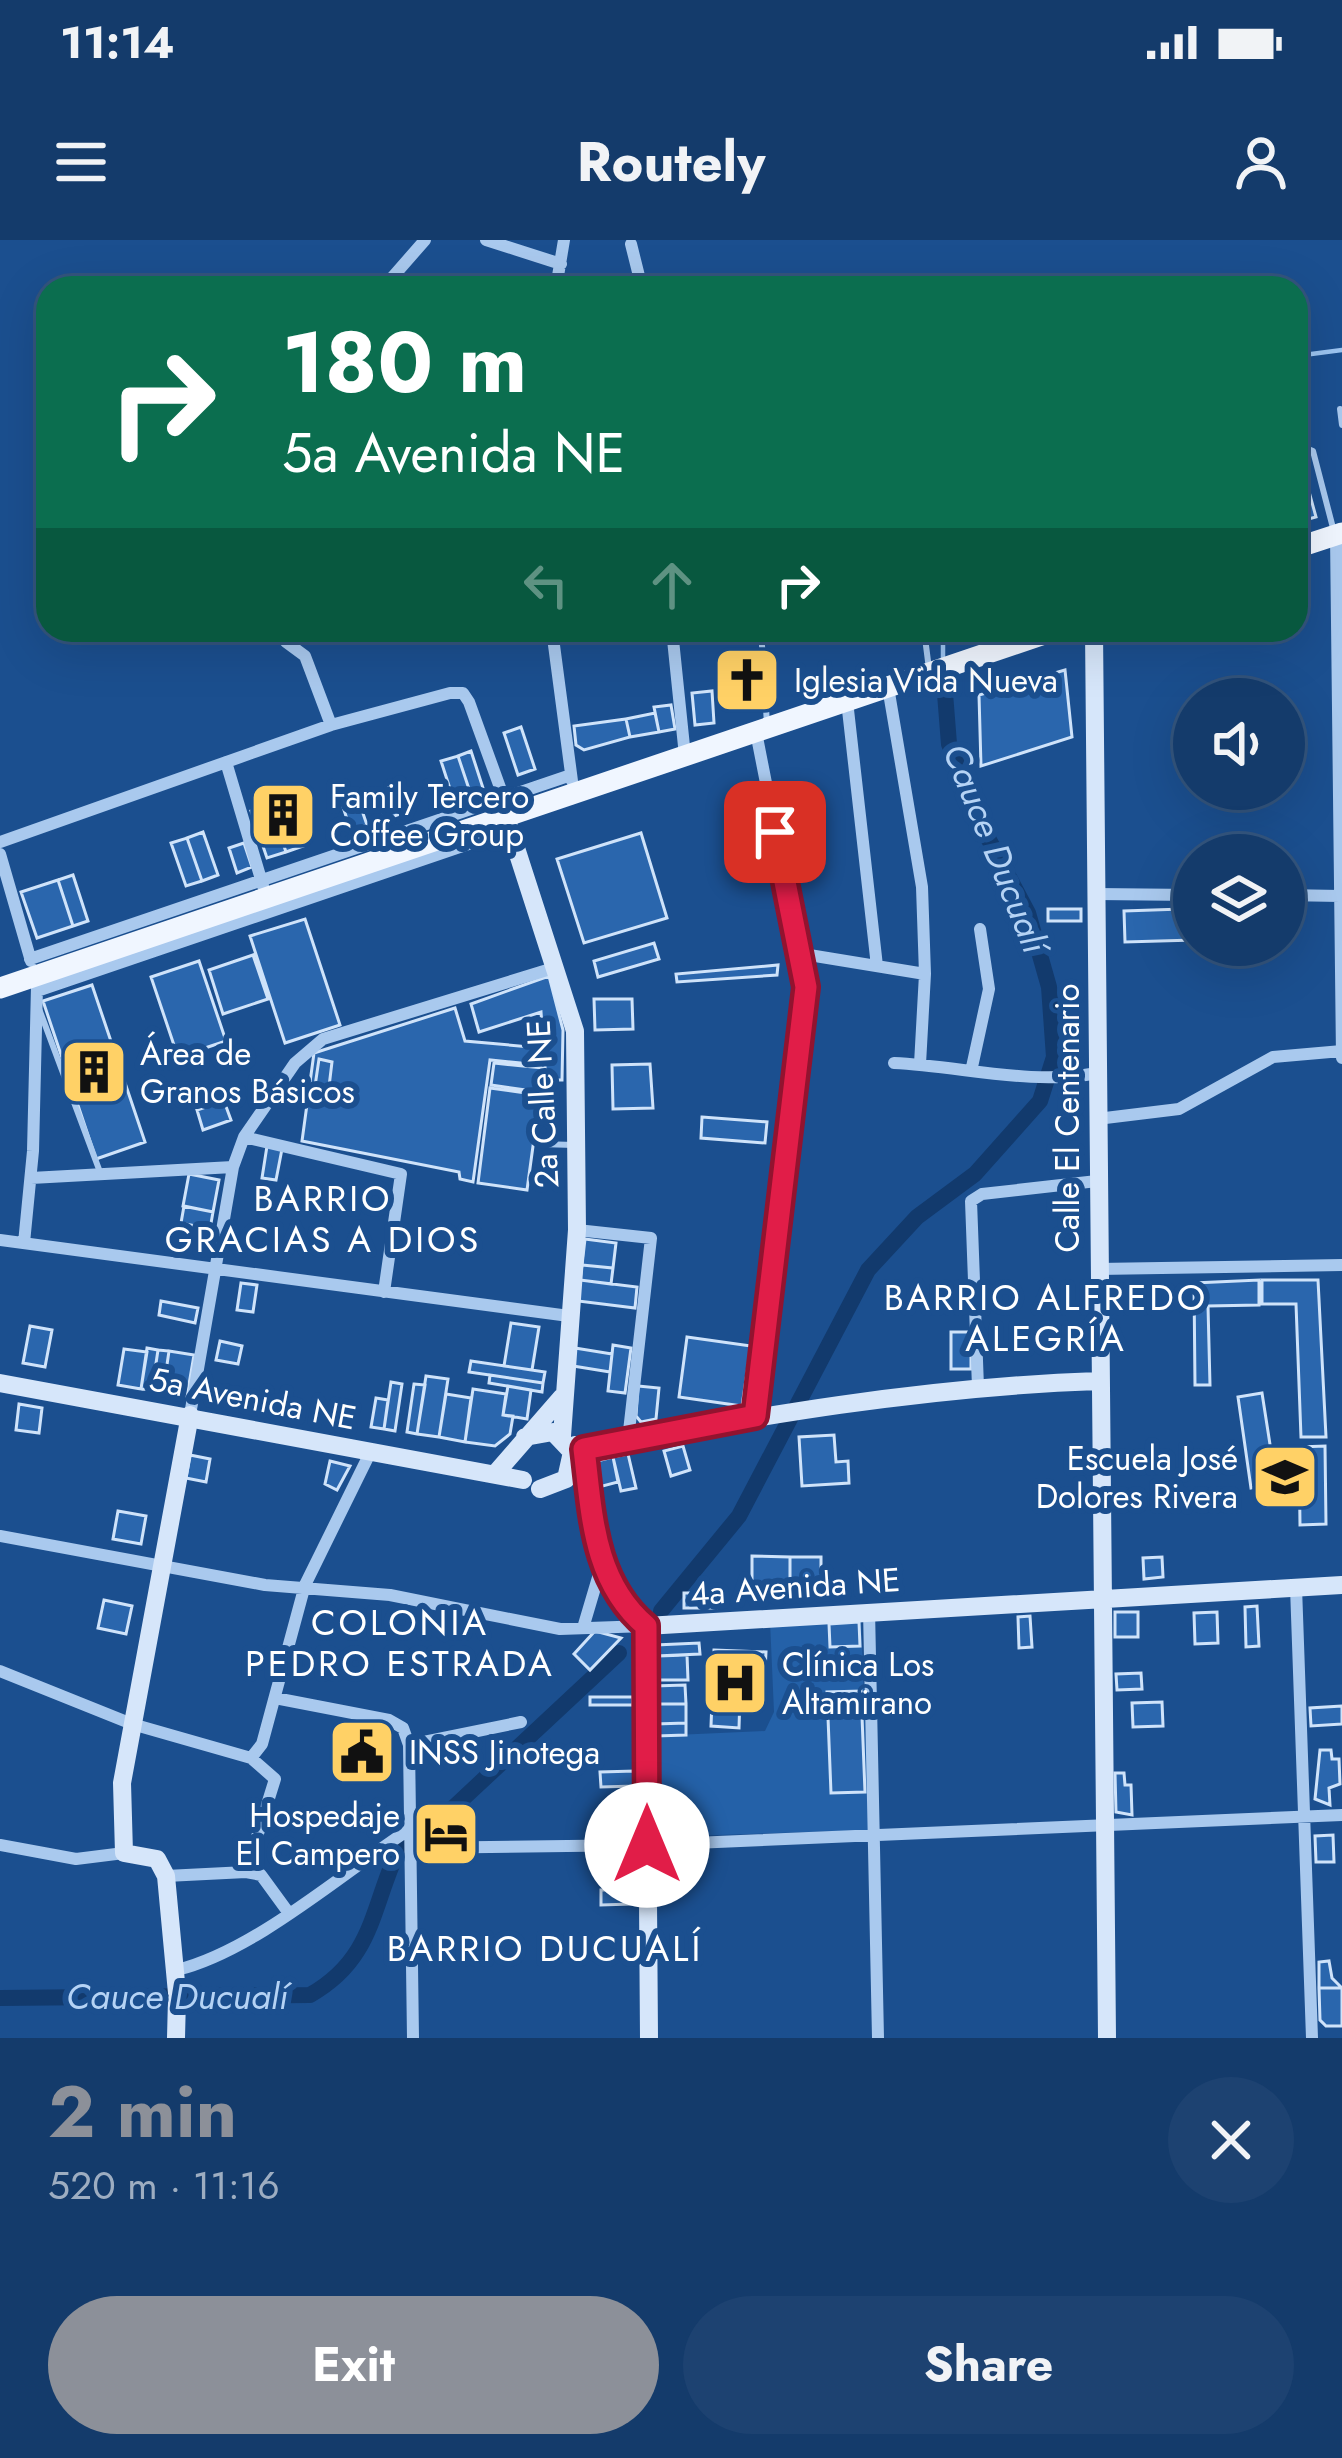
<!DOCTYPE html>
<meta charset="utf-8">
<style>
:root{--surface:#143b6b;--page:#1d4271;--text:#f1f3f6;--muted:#9dadc1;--line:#33557e;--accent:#8c9099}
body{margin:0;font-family:Jost,sans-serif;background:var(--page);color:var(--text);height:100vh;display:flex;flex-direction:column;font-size:45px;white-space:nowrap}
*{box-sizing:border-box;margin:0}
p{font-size:39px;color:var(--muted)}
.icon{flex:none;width:66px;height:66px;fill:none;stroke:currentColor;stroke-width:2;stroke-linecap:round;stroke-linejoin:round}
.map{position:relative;height:1798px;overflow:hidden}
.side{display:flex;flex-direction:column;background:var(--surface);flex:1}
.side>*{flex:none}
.banner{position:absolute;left:36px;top:36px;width:1272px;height:366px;border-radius:36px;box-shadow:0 12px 48px #0002,0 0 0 3px var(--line);background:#0b6e4f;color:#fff;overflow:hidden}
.buttons{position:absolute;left:1173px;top:438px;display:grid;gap:24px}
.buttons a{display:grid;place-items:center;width:132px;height:132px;border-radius:50%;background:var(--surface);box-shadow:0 12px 48px #0002,0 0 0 3px var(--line);font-size:60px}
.pin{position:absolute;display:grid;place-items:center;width:102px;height:102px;color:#fff;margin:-51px;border-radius:24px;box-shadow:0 6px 18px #0006}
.me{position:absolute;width:132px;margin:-66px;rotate:0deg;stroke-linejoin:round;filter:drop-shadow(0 0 9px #0008)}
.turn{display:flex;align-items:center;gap:42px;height:252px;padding:0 48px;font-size:54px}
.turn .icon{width:156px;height:156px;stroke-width:2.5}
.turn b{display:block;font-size:84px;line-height:102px}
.lanes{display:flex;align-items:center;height:114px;padding:0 48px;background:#0003;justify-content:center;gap:60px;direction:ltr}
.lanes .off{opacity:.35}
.round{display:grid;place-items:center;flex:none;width:126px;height:126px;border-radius:63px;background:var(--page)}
.overview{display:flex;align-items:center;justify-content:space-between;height:204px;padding:0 48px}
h1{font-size:72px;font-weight:700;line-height:90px;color:var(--accent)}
.primary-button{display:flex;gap:24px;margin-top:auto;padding:24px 48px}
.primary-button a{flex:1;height:138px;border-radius:72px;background:var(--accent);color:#fff;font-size:48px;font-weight:700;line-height:138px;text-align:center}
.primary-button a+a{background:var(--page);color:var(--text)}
.status{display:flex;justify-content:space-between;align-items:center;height:84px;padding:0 60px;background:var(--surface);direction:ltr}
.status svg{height:33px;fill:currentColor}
header{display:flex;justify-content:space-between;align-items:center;height:156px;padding:0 48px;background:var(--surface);font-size:54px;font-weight:700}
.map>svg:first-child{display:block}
.green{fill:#2461a8}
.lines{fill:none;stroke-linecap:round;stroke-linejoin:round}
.stream{stroke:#9cc4f0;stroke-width:4.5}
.canal{stroke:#123a6d;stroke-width:16}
.building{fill:#2a66ad;stroke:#cfe3fa;stroke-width:3}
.lane{stroke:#a9c9ee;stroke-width:6}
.street{stroke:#a9c9ee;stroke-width:12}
.secondary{stroke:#d6e6fa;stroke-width:18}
.primary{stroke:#f0f6ff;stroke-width:21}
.route-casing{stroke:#92132f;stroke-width:30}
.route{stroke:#e11d48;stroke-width:21}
.labels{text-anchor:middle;stroke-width:12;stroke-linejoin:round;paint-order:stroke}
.poi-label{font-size:33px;fill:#fff;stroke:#1b4f8f;text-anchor:start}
.street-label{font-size:33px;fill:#fff;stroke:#1b4f8f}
.water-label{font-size:36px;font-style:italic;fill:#b5d3f5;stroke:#1b4f8f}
.neighbourhood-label{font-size:36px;letter-spacing:3px;fill:#fff;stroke:#1b4f8f}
</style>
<div class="status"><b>11:14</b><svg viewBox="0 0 49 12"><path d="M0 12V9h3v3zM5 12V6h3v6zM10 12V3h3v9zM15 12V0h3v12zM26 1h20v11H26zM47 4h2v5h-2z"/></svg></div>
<header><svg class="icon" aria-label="menu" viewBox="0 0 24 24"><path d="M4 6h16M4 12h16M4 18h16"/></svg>Routely<svg class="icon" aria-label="person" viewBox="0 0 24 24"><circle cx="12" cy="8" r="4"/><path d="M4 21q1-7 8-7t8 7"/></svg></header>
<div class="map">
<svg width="1342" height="1798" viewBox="0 0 1342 1798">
<rect width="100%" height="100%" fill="#1b4f8f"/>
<path class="green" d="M 861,1376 L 869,1590 L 656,1597 L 653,1496 L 765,1491 L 774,1472 L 770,1381 Z"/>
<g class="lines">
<path class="stream" d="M 1296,116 L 1342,110
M 943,390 L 943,420"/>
<path class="canal" d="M 661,1371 L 739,1276 L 868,1030 L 917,977 L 975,934 L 1040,861 L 1054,817 L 1049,747 L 1028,673 L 981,585 L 949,504 L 943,428
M 410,1592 L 453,1568 L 619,1413
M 0,1758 L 310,1755 C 377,1717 371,1662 403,1600"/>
</g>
<path class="building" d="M 1305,237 L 1316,277 L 1301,281 L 1296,240 Z
M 865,390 L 917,390 L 918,395 L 867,401 Z
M 753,413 L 759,464 L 741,466 L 734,415 Z
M 1065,430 L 1072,497 L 981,526 L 979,455 Z
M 712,451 L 714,483 L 695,485 L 692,453 Z
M 671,465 L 675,489 L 659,492 L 654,467 Z
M 655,473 L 659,492 L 630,497 L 626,479 Z
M 626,479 L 630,497 L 584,510 L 576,505 L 574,486 Z
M 521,487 L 535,529 L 518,535 L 504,493 Z
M 471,511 L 483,548 L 470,552 L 458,516 Z
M 458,516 L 470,552 L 453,558 L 441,521 Z
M 391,547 L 400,574 L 385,579 L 376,552 Z
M 357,556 L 367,585 L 351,591 L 341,561 Z
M 287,559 L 303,606 L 286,612 L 270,564 Z
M 270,564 L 286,612 L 267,618 L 251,571 Z
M 203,592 L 218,635 L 202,641 L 187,598 Z
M 641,593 L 667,678 L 584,703 L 557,619 Z
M 187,598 L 202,641 L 186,646 L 171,603 Z
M 244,603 L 252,627 L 237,633 L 229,608 Z
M 73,635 L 88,681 L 73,686 L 58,640 Z
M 58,640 L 73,686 L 37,698 L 21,652 Z
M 1048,669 L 1081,669 L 1081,681 L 1048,681 Z
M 1182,669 L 1183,681 L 1194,680 L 1194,700 L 1125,702 L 1124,671 Z
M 305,679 L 340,785 L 285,803 L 250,696 Z
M 654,703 L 659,719 L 598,737 L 594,721 Z
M 253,715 L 268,759 L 223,774 L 209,730 Z
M 199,721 L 226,801 L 178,817 L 151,737 Z
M 778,725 L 777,735 L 677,742 L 676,734 Z
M 549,736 L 563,790 L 562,840 L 546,840 L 541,772 L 479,792 L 471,764 Z
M 92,745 L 145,902 L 96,919 L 43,761 Z
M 594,759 L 632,759 L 633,789 L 595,790 Z
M 455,768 L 465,801 L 542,808 L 541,825 L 490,820 L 473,942 L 460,939 L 459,932 L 302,901 L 314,813 Z
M 319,819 L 332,822 L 328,855 L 314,853 Z
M 494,823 L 543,828 L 540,852 L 491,845 Z
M 650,824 L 653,868 L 613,869 L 612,825 Z
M 490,848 L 540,855 L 527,950 L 478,943 Z
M 224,861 L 231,880 L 203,890 L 197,870 Z
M 702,877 L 767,882 L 765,903 L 701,898 Z
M 267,906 L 282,909 L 276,940 L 262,938 Z
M 189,934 L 219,940 L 213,972 L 183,966 Z
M 184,966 L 213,972 L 210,989 L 181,983 Z
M 585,999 L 616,1003 L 613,1028 L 582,1025 Z
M 582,1025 L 613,1028 L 611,1044 L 580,1040 Z
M 580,1040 L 637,1047 L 635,1068 L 578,1061 Z
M 1259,1040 L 1259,1065 L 1208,1066 L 1210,1145 L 1195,1145 L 1194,1043 Z
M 1262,1040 L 1318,1040 L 1326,1197 L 1301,1197 L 1296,1064 L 1262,1064 Z
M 241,1043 L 257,1045 L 253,1072 L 237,1070 Z
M 161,1061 L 198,1068 L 195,1083 L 159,1075 Z
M 511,1083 L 539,1087 L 532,1130 L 504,1126 Z
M 30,1086 L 52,1090 L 45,1127 L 23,1123 Z
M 951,1092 L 971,1092 L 971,1129 L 951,1129 Z
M 687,1097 L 751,1106 L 742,1166 L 679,1157 Z
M 220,1101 L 242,1106 L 238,1124 L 216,1120 Z
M 613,1105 L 631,1108 L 625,1153 L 608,1151 Z
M 147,1108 L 158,1110 L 152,1150 L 141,1149 Z
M 575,1108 L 612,1114 L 610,1132 L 573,1126 Z
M 124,1109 L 147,1112 L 141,1149 L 118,1145 Z
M 158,1110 L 169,1111 L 163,1152 L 152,1150 Z
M 169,1111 L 194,1115 L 187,1156 L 163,1152 Z
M 471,1121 L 545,1132 L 543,1143 L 469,1132 Z
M 490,1135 L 543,1143 L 542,1152 L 489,1143 Z
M 426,1136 L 448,1139 L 439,1197 L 417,1194 Z
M 391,1142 L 402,1144 L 395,1191 L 384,1189 Z
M 414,1144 L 425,1145 L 417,1194 L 407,1192 Z
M 508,1146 L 531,1150 L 527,1179 L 503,1175 Z
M 638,1146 L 659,1148 L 656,1179 L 641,1182 L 636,1176 Z
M 473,1149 L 506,1154 L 503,1175 L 513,1176 L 510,1194 L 495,1206 L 465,1202 Z
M 1262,1153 L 1276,1243 L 1251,1248 L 1238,1157 Z
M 446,1154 L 471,1158 L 465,1202 L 439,1197 Z
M 376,1158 L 388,1160 L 384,1189 L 371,1187 Z
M 19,1164 L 42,1168 L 39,1193 L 16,1190 Z
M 834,1195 L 836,1222 L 848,1221 L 849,1243 L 802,1246 L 799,1197 Z
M 683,1206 L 690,1230 L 671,1236 L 664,1211 Z
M 1325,1206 L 1326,1284 L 1300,1285 L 1299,1207 Z
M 628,1214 L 636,1248 L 621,1251 L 613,1217 Z
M 190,1215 L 210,1219 L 206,1242 L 186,1238 Z
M 613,1217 L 618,1242 L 599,1247 L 593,1222 Z
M 330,1221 L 350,1226 L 337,1250 L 325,1244 Z
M 118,1271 L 146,1276 L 141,1304 L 113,1299 Z
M 752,1316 L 790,1317 L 790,1353 L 752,1354 Z
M 790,1317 L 821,1317 L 821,1354 L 790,1353 Z
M 1162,1317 L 1163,1337 L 1144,1339 L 1143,1318 Z
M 684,1353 L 716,1353 L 716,1368 L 684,1368 Z
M 104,1360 L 132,1366 L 126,1394 L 98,1388 Z
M 1257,1366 L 1259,1406 L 1246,1407 L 1245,1367 Z
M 1115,1372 L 1138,1372 L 1138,1397 L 1115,1397 Z
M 1217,1372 L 1218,1403 L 1195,1404 L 1194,1373 Z
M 1030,1376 L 1032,1407 L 1019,1408 L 1018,1377 Z
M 859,1382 L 860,1406 L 830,1407 L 829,1384 Z
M 595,1391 L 621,1398 L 590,1430 L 574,1414 Z
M 699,1403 L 700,1414 L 656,1416 L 656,1405 Z
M 714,1410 L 766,1412 L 765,1431 L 757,1431 L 756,1456 L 740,1456 L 739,1488 L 711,1486 Z
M 687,1415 L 688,1440 L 658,1440 L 658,1416 Z
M 1141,1433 L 1142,1449 L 1117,1450 L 1116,1434 Z
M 685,1445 L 686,1464 L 655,1464 L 654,1446 Z
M 861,1451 L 865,1552 L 831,1553 L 827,1452 Z
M 590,1457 L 633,1457 L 633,1465 L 590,1465 Z
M 1162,1462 L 1163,1486 L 1133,1487 L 1132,1463 Z
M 655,1464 L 686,1464 L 686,1483 L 655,1484 Z
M 1342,1466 L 1342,1484 L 1311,1486 L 1310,1468 Z
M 686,1483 L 686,1495 L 656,1496 L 655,1484 Z
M 1320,1510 L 1331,1510 L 1332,1519 L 1339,1519 L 1340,1544 L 1329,1548 L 1330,1565 L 1315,1559 Z
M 635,1531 L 635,1546 L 601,1547 L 600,1532 Z
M 1115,1533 L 1124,1533 L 1125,1545 L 1131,1545 L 1132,1575 L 1116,1572 Z
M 1333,1595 L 1334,1622 L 1316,1622 L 1315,1596 Z
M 637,1614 L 639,1649 L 613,1650 L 612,1615 Z
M 681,1618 L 681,1639 L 659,1639 L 659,1619 Z
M 631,1649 L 631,1664 L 601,1665 L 601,1650 Z
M 1329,1721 L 1332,1738 L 1342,1748 L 1319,1748 L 1319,1722 Z
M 1319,1748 L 1342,1748 L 1342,1786 L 1326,1786 L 1320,1780 Z"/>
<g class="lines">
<path class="lane" d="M 1340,169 L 1342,185
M 1296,204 L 1313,211 L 1333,288
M 761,390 L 767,484
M 924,390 L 929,429
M 38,766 L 100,932
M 540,904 L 574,905"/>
<path class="street" d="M 486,0 L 561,24
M 631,4 L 642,48
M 383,48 L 425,0
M 556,48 L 564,0
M 1336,295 L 1342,818
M 552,390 L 572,541
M 672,390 L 685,516
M 286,402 L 305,416 L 331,485
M 888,447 L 922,647 L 925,734
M 847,461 L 877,726
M 226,522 L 263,646
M 0,602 L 331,485 L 450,453 L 463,453 L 469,462 L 510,575
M 0,614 L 31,721
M 1096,654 L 1194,655
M 1284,655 L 1340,656
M 797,713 L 925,734 L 920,824
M 30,719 L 571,535
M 37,751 L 510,590
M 894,823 C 961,826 1032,846 1097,833
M 972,827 L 989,749 L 980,689
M 1097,879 L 1179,869 L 1273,817 L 1342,811
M 244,897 L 401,934 L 384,1052
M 31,938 L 233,927
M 577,990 L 651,998 L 628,1200
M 0,1000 L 569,1076
M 24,1003 L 33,911 L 37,747
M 1098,1029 L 1342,1025
M 978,1147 L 971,961 L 982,954 L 1097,941
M 190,1175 L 233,927 L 244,897 L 295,823 L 323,799 L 557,727
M 755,1176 L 806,747 L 756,492
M 0,1296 L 265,1345 L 390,1355 L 560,1389 L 646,1386
M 1296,1347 L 1312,1798
M 869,1370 L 878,1798
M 583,1388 L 602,1324
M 0,1431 L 132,1484 L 251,1518 L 275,1539 L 246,1632 L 261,1635 L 288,1672
M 275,1458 L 389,1480 L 403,1488 L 409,1505 L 413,1798
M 409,1505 L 521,1482
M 251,1518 L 262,1504 L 305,1345 L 371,1211
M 0,1605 L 76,1619 L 124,1613
M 411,1608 L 647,1605 L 1342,1575
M 166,1636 L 246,1632
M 177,1730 C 254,1711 340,1635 407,1591"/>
<path class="secondary" d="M 1094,390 L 1107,1798
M 506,577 L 575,791 L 577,990 L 562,1196
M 0,1143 L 523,1240
M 525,1197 L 553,1192 L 572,1212 L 566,1239 L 540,1249
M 575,1205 L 585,1209 C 755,1176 924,1147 1098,1141
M 585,1209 C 592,1274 593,1341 646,1386 L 649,1798
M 495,1234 L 562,1157
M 646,1386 L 1342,1345
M 177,1753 L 166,1636 L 157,1619 L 124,1613 L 122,1543 L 190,1175
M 176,1798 L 177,1758"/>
<path class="primary" d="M 1296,308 L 1342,293
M 0,748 L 1056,390"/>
</g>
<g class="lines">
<defs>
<path id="route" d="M 647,1605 L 646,1386 C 593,1341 592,1274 584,1209 L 755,1176 L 806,747 L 775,592"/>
</defs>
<use href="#route" class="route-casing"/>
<use href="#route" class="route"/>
</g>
<defs>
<symbol id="church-square" viewBox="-11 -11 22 22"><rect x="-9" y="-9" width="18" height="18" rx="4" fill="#ffd166" stroke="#1b4f8f"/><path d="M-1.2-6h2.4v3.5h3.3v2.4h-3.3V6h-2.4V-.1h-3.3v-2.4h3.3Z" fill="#111"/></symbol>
<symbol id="building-square" viewBox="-11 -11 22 22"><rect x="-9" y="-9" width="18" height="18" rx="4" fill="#ffd166" stroke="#1b4f8f"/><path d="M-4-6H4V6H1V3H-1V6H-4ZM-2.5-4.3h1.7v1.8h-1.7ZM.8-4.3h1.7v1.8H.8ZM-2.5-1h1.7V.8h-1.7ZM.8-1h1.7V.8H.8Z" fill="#111"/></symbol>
<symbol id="university-square" viewBox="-11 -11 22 22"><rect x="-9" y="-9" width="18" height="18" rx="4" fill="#ffd166" stroke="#1b4f8f"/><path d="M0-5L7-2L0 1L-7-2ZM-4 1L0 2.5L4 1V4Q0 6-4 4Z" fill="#111"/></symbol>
<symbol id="hospital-square" viewBox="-11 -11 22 22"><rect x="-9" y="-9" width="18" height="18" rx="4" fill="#ffd166" stroke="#1b4f8f"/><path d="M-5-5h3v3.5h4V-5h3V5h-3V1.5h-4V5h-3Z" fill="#111"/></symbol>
<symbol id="civic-square" viewBox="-11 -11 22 22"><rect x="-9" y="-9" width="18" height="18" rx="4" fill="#ffd166" stroke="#1b4f8f"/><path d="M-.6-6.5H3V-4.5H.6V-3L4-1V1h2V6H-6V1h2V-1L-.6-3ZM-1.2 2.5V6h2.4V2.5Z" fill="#111"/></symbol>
<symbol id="hotel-square" viewBox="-11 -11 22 22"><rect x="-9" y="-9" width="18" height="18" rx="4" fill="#ffd166" stroke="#1b4f8f"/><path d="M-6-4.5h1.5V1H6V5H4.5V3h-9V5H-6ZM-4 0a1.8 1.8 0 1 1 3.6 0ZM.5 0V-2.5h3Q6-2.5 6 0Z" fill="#111"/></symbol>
</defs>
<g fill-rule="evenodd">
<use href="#church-square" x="709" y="402" width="76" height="76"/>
<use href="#building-square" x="245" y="537" width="76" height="76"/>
<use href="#building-square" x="56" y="794" width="76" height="76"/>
<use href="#university-square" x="1247" y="1199" width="76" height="76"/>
<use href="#hospital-square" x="697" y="1405" width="76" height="76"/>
<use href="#civic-square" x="324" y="1474" width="76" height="76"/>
<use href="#hotel-square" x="408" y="1556" width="76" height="76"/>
</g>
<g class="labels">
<g class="poi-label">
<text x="794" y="452">Iglesia Vida Nueva</text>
<text x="330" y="568">Family Tercero<tspan x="330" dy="38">Coffee Group</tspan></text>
<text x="140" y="825">Área de<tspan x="140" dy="38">Granos Básicos</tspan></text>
<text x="1238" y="1230" text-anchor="end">Escuela José<tspan x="1238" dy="38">Dolores Rivera</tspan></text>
<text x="782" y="1436">Clínica Los<tspan x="782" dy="38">Altamirano</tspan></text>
<text x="409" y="1524">INSS Jinotega</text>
<text x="400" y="1587" text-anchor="end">Hospedaje<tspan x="400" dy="38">El Campero</tspan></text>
</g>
<g class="street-label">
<text transform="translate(542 864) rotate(-93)" y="12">2a Calle NE</text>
<text transform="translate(1067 878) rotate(-90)" y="12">Calle El Centenario</text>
<text transform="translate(253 1158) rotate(11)" y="12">5a Avenida NE</text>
<text transform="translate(795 1346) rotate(-4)" y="12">4a Avenida NE</text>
</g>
<g class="water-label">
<text transform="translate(996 608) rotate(68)" y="13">Cauce Ducualí</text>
<text x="177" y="1769">Cauce Ducualí</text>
</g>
<g class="neighbourhood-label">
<text x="323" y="971">BARRIO<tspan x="323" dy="41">GRACIAS A DIOS</tspan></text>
<text x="1046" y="1070">BARRIO ALFREDO<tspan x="1046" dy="41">ALEGRÍA</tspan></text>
<text x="400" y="1395">COLONIA<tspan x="400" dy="41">PEDRO ESTRADA</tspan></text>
<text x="545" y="1721">BARRIO DUCUALÍ</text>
</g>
</g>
</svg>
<div class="buttons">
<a><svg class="icon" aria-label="sound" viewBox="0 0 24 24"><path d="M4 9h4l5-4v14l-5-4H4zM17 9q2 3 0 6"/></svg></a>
<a><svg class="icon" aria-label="layers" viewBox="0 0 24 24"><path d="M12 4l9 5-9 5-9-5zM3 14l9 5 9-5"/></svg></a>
</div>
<div class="pin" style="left:775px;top:592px;background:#d93025"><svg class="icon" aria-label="arrive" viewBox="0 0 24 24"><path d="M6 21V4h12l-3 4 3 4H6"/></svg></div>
<svg class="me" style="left:647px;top:1605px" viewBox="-20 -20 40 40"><circle r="19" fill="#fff"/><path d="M0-13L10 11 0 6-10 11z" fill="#e11d48"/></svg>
<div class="banner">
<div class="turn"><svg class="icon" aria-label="right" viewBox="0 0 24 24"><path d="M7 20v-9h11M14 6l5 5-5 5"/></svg><div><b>180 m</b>5a Avenida NE</div></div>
<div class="lanes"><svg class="icon off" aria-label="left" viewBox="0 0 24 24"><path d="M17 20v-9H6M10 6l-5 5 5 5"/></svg><svg class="icon off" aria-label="ahead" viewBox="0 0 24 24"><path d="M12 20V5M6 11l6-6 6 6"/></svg><svg class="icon" aria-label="right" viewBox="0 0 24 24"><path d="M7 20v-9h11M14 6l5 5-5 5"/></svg></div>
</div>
</div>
<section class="side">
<div class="overview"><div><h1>2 min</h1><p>520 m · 11:16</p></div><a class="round"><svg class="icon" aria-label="close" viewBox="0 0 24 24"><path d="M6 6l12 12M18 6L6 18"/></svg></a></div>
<div class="primary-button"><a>Exit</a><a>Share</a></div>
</section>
